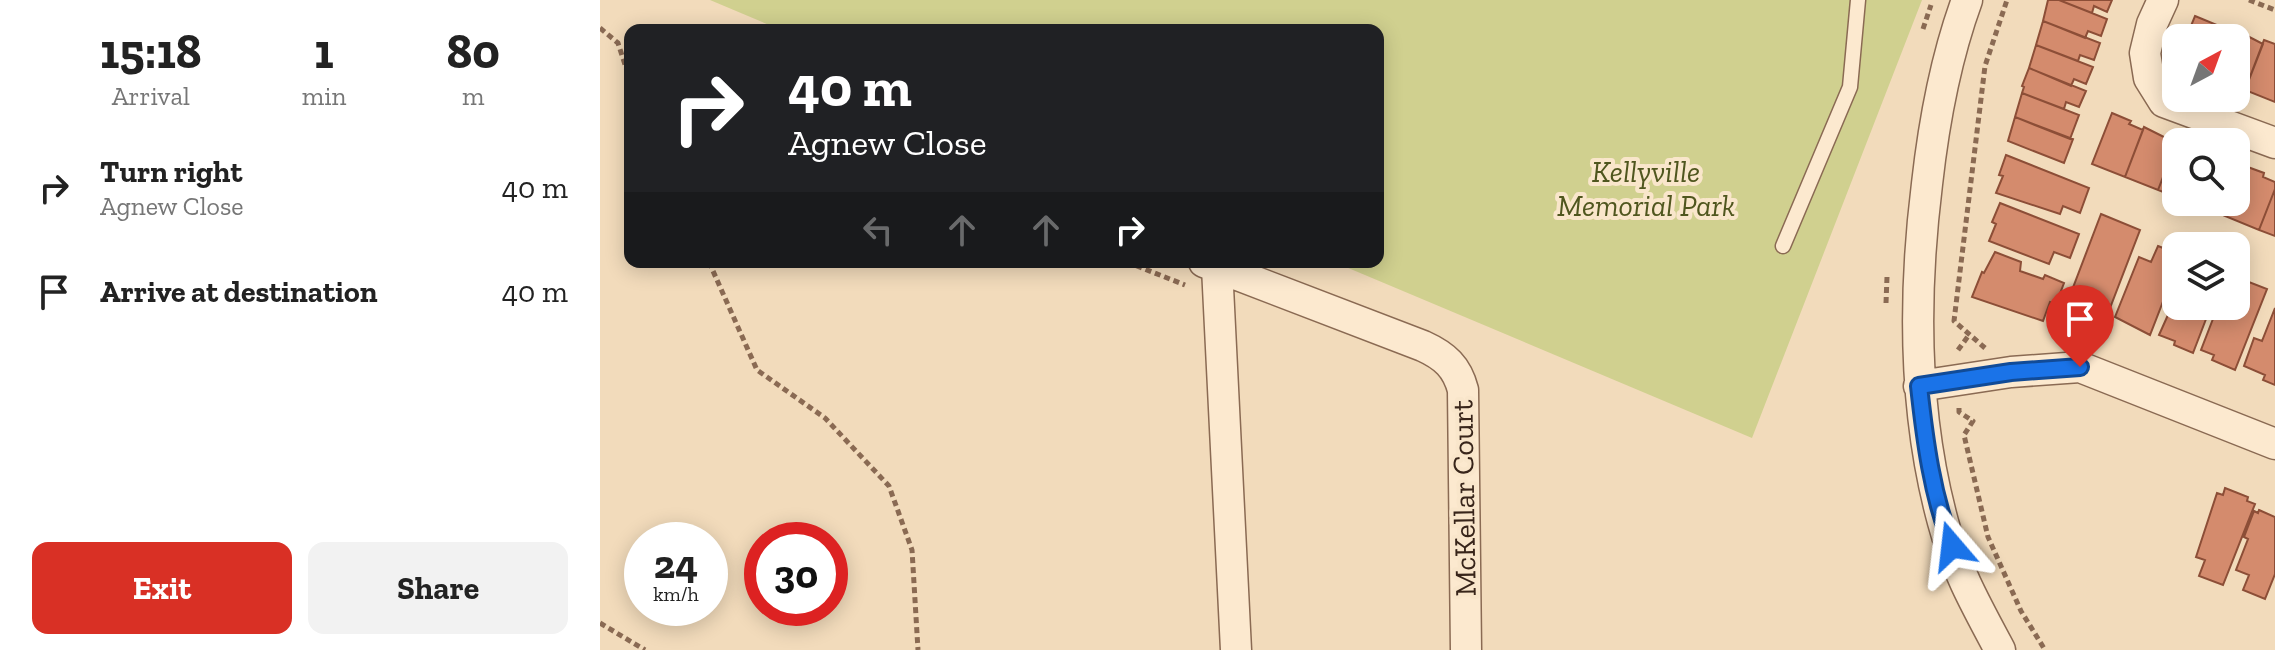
<!DOCTYPE html>
<style>
:root{--surface:#fff;--page:#f2f2f2;--text:#222;--muted:#767676;--accent:#d93025}
body{margin:0;font-family:"Zilla Slab",serif;background:var(--page);color:var(--text);height:100vh;display:flex;flex-direction:column;font-size:30px;white-space:nowrap}
*{box-sizing:border-box;margin:0}
p{font-size:26px;color:var(--muted)}
.icon{flex:none;width:44px;height:44px;fill:none;stroke:currentColor;stroke-width:2;stroke-linecap:round;stroke-linejoin:round}
.map{position:relative;flex:1;overflow:hidden}
.side{display:flex;flex-direction:column;background:var(--surface);width:600px}
.side>*{flex:none}
.top-card{position:absolute;left:24px;top:24px;width:760px;height:244px;border-radius:16px;box-shadow:0 4px 20px #0003;background:#202124;color:#fff;overflow:hidden}
.needle{width:52px;rotate:41deg}
.buttons{position:absolute;left:1562px;top:24px;display:grid;gap:16px}
.buttons a{display:grid;place-items:center;width:88px;height:88px;border-radius:16px;background:var(--surface);box-shadow:0 4px 20px #0003;font-size:40px}
.speed{position:absolute;left:24px;top:522px;display:flex;gap:16px;font-size:40px;font-weight:700;text-align:center}
.speed>*{display:grid;place-content:center;width:104px;height:104px;border-radius:50%;background:var(--surface);box-shadow:0 4px 20px #0003;line-height:1}
.speed small{font-size:20px;font-weight:400}
.speed .limit{border:12px solid #d22;background:#fff;color:#111}
.pin{position:absolute;display:grid;place-items:center;width:68px;height:68px;color:#fff;margin:-82px -34px;border-radius:50% 50% 50% 0;rotate:-45deg;box-shadow:0 0 8px #0007}
.pin .icon{rotate:45deg}
.me{position:absolute;width:88px;margin:-44px;rotate:343deg;stroke-linejoin:round;filter:drop-shadow(0 0 6px #0008)}
.turn{display:flex;align-items:center;gap:28px;height:168px;padding:0 32px;font-size:36px}
.turn .icon{width:104px;height:104px;stroke-width:2.5}
.turn b{display:block;font-size:56px;line-height:68px}
.lanes{display:flex;align-items:center;height:76px;padding:0 32px;background:#0003;justify-content:center;gap:40px;direction:ltr}
.lanes .off{opacity:.35}
.eta{display:flex;justify-content:space-evenly;align-items:center;height:136px;text-align:center}
.eta b{font-size:48px;font-weight:700;line-height:56px}
.primary-button{display:flex;gap:16px;margin-top:auto;padding:16px 32px}
.primary-button a{flex:1;height:92px;border-radius:16px;background:var(--accent);color:#fff;font-size:32px;font-weight:700;line-height:92px;text-align:center}
.primary-button a+a{background:var(--page);color:var(--text)}
ul{padding:0;list-style:none}
li{display:flex;align-items:center;gap:24px;height:104px;padding:0 32px}
li div{flex:1}
li b{display:block;font-size:30px}
li em{font-style:normal}
main{display:flex;flex:1;min-height:0}
.map>svg:first-child{display:block}
.green{fill:#d0d08f}
.building{fill:#d48b6d;stroke:#8c4e37;stroke-width:2}
.lines{fill:none;stroke-linecap:round;stroke-linejoin:round}
.lane-casing{stroke:#8a6a53;stroke-width:17}
.street-casing{stroke:#8a6a53;stroke-width:33}
.path{stroke:#8a6a53;stroke-width:5;stroke-dasharray:6 4;stroke-linecap:butt}
.lane{stroke:#fce9cf;stroke-width:14}
.street{stroke:#fce9cf;stroke-width:30}
.route-casing{stroke:#114b97;stroke-width:20}
.route{stroke:#1a73e8;stroke-width:14}
.labels{text-anchor:middle;stroke-width:8;stroke-linejoin:round;paint-order:stroke}
.park-label{font-size:30px;font-style:italic;fill:#4f561e;stroke:#f9e6cb}
.street-label{font-size:30px;fill:#38251a;stroke:#f9e6cb}
</style>
<main>
<section class="side">
<div class="eta">
<div><b>15:18</b><p>Arrival</p></div>
<div><b>1</b><p>min</p></div>
<div><b>80</b><p>m</p></div>
</div>
<ul>
<li><svg class="icon" aria-label="right" viewBox="0 0 24 24"><path d="M7 20v-9h11M14 6l5 5-5 5"/></svg><div><b>Turn right</b><p>Agnew Close</p></div><em>40 m</em></li>
<li><svg class="icon" aria-label="arrive" viewBox="0 0 24 24"><path d="M6 21V4h12l-3 4 3 4H6"/></svg><div><b>Arrive at destination</b></div><em>40 m</em></li>
</ul>
<div class="primary-button"><a>Exit</a><a>Share</a></div>
</section>
<div class="map">
<svg width="1675" height="650" viewBox="0 0 1675 650">
<rect width="100%" height="100%" fill="#f2dbbb"/>
<path class="green" d="M 110,0 L 1322,0 L 1152,438 L 734,262 L 778,262 L 778,30 L 181,30 Z"/>
<path class="building" d="M 1448,0 L 1459,0 L 1507,19 L 1501,36 L 1488,31 L 1485,38 L 1443,21 Z
M 1459,0 L 1512,0 L 1507,12 L 1494,6 L 1492,13 Z
M 1595,16 L 1629,30 L 1626,38 L 1586,38 Z
M 1443,21 L 1500,43 L 1494,60 L 1480,55 L 1478,61 L 1436,45 Z
M 1630,27 L 1663,44 L 1645,90 L 1636,87 L 1636,38 L 1626,38 Z
M 1664,40 L 1675,44 L 1675,102 L 1645,90 Z
M 1436,45 L 1493,67 L 1486,84 L 1474,79 L 1471,86 L 1429,68 Z
M 1429,68 L 1486,91 L 1479,107 L 1466,102 L 1464,109 L 1422,93 L 1424,87 L 1422,86 Z
M 1422,93 L 1479,115 L 1470,139 L 1415,117 Z
M 1512,113 L 1531,121 L 1529,124 L 1543,130 L 1525,177 L 1492,164 Z
M 1415,117 L 1473,139 L 1464,163 L 1408,141 Z
M 1544,127 L 1576,143 L 1558,190 L 1525,177 Z
M 1576,145 L 1576,197 L 1558,190 Z
M 1406,155 L 1489,188 L 1480,213 L 1463,206 L 1460,214 L 1396,193 L 1403,176 L 1399,175 Z
M 1645,166 L 1664,173 L 1663,177 L 1675,182 L 1675,189 L 1659,230 L 1625,216 L 1631,202 L 1636,202 L 1636,189 Z
M 1675,189 L 1675,236 L 1659,230 Z
M 1593,202 L 1631,202 L 1625,216 Z
M 1400,203 L 1479,234 L 1470,258 L 1454,252 L 1449,264 L 1389,241 L 1396,224 L 1392,222 Z
M 1501,214 L 1540,230 L 1505,321 L 1466,306 Z
M 1558,246 L 1576,253 L 1576,268 L 1550,335 L 1515,317 L 1539,257 L 1551,262 Z
M 1395,252 L 1421,262 L 1420,271 L 1443,279 L 1445,275 L 1464,283 L 1456,304 L 1450,302 L 1443,321 L 1372,297 L 1382,272 L 1384,273 Z
M 1636,277 L 1667,289 L 1635,370 L 1612,360 L 1614,355 L 1601,350 L 1618,306 L 1636,306 Z
M 1576,297 L 1576,306 L 1611,306 L 1593,353 L 1574,345 L 1575,341 L 1559,335 Z
M 1675,308 L 1675,385 L 1663,380 L 1665,375 L 1644,366 L 1654,338 L 1662,341 Z
M 1625,488 L 1648,497 L 1647,501 L 1655,504 L 1623,585 L 1599,576 L 1605,560 L 1596,557 L 1617,493 L 1623,495 Z
M 1659,510 L 1675,517 L 1675,574 L 1665,599 L 1643,590 L 1649,575 L 1636,570 L 1648,539 L 1644,537 L 1654,511 L 1658,513 Z"/>
<g class="lines">
<defs>
<path id="lane" d="M 1183,246 L 1250,87 L 1258,0"/>
<path id="street" d="M 1367,0 C 1345,60 1334,121 1327,184 C 1313,297 1313,412 1343,522 C 1355,568 1378,609 1400,650
M 1563,0 L 1552,24 L 1545,53 L 1549,78 L 1564,102 L 1675,143
M 604,262 L 823,346 C 845,356 857,367 863,390 L 866,650
M 617,267 L 636,650
M 1319,386 L 1411,372 L 1480,367 L 1675,444"/>
</defs>
<use href="#lane" class="lane-casing"/>
<use href="#street" class="street-casing"/>
<path class="path" d="M 1649,0 L 1675,10
M 0,28 L 18,43 L 30,80
M 1323,29 L 1331,5
M 109,262 L 157,370 L 225,418 L 289,486 L 312,550 L 318,650
M 527,262 L 585,285
M 1286,303 L 1287,277
M 1385,348 L 1354,321 L 1385,66 L 1407,0
M 1358,350 L 1369,335
M 1359,408 L 1359,412 L 1373,421 L 1364,435 L 1388,537 L 1421,611 L 1445,650
M 0,623 L 45,650"/>
<use href="#lane" class="lane"/>
<use href="#street" class="street"/>
</g>
<g class="lines">
<defs>
<path id="route" d="M 1352,546 C 1332,495 1325,441 1319,386 L 1411,372 L 1480,367"/>
</defs>
<use href="#route" class="route-casing"/>
<use href="#route" class="route"/>
</g>
<g class="labels">
<g class="park-label">
<text x="1046" y="182">Kellyville<tspan x="1046" dy="34">Memorial Park</tspan></text>
</g>
<g class="street-label">
<text transform="translate(864 498) rotate(-91)" y="10">McKellar Court</text>
</g>
</g>
</svg>
<div class="buttons">
<a><svg class="needle" viewBox="-14 -14 28 28"><path d="M0-13l5 13h-10z" fill="#e53935"/><path d="M0 13l5-13h-10z" fill="#767676"/></svg></a>
<a><svg class="icon" aria-label="search" viewBox="0 0 24 24"><circle cx="10" cy="10" r="6"/><path d="M15 15l6 6"/></svg></a>
<a><svg class="icon" aria-label="layers" viewBox="0 0 24 24"><path d="M12 4l9 5-9 5-9-5zM3 14l9 5 9-5"/></svg></a>
</div>
<div class="speed"><div>24<small>km/h</small></div><div class="limit">30</div></div>
<div class="pin" style="left:1480px;top:367px;background:#d93025"><svg class="icon" aria-label="arrive" viewBox="0 0 24 24"><path d="M6 21V4h12l-3 4 3 4H6"/></svg></div>
<svg class="me" style="left:1352px;top:546px" viewBox="-20 -20 40 40"><path d="M0-17L14 15 0 8-14 15z" fill="#1a73e8" stroke="#fff" stroke-width="4"/></svg>
<div class="top-card">
<div class="turn"><svg class="icon" aria-label="right" viewBox="0 0 24 24"><path d="M7 20v-9h11M14 6l5 5-5 5"/></svg><div><b>40 m</b>Agnew Close</div></div>
<div class="lanes"><svg class="icon off" aria-label="left" viewBox="0 0 24 24"><path d="M17 20v-9H6M10 6l-5 5 5 5"/></svg><svg class="icon off" aria-label="ahead" viewBox="0 0 24 24"><path d="M12 20V5M6 11l6-6 6 6"/></svg><svg class="icon off" aria-label="ahead" viewBox="0 0 24 24"><path d="M12 20V5M6 11l6-6 6 6"/></svg><svg class="icon" aria-label="right" viewBox="0 0 24 24"><path d="M7 20v-9h11M14 6l5 5-5 5"/></svg></div>
</div>
</div>
</main>
